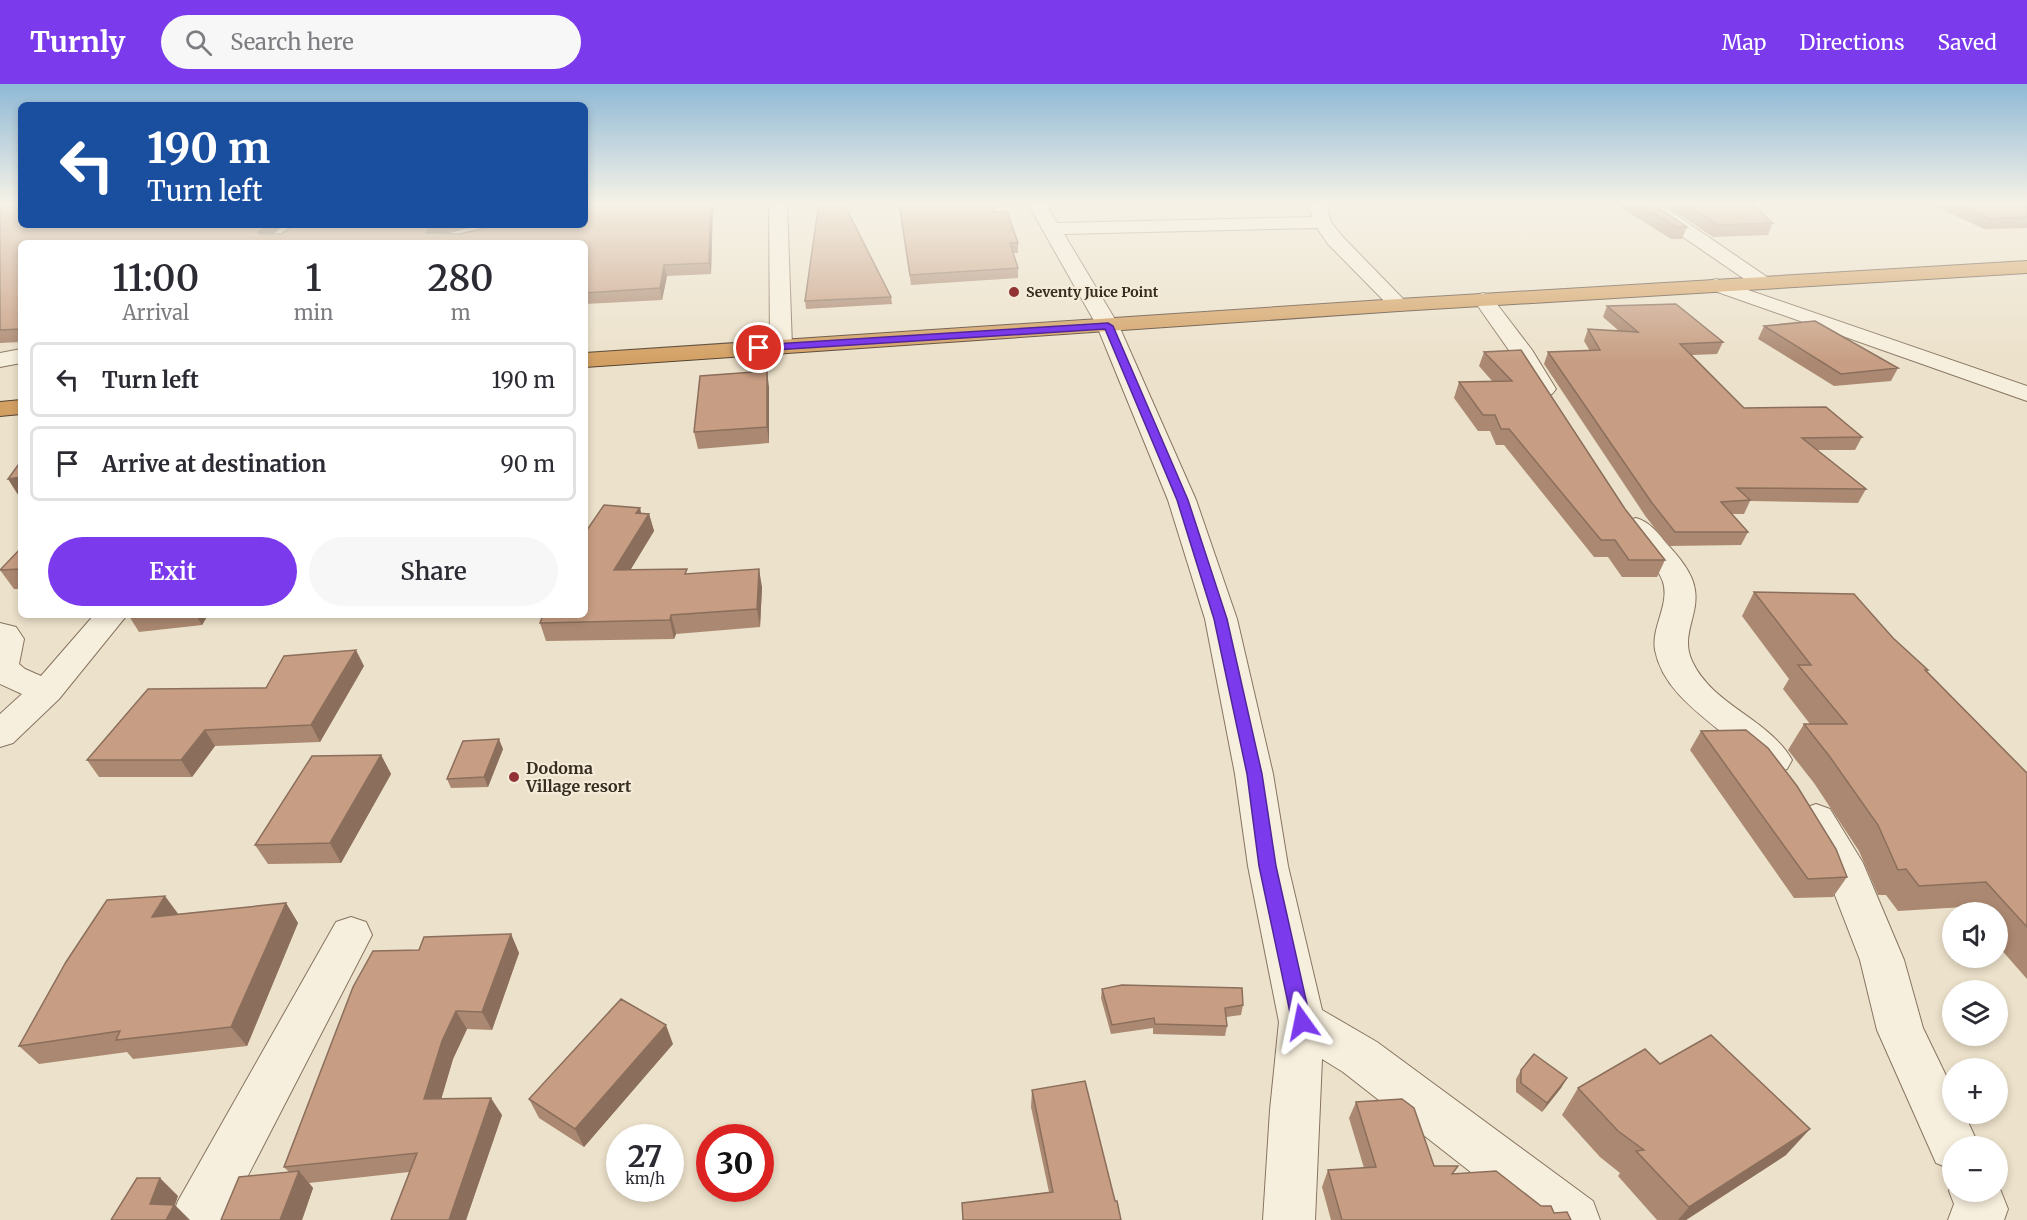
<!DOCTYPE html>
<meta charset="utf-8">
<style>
:root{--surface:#fff;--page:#f7f7f7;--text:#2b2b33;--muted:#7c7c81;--line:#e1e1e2;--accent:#7c3aed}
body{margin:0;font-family:Merriweather,serif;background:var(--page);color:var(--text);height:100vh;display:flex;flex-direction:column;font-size:22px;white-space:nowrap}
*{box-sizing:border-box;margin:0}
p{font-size:20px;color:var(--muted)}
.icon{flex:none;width:33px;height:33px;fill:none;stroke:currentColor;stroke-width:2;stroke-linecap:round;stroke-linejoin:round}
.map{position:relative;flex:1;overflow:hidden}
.side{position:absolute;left:18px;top:156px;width:570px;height:378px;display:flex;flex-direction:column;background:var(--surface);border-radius:9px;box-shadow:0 3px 9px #0003}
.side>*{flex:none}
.banner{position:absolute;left:18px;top:18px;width:570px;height:126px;border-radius:9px;box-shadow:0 3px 9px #0003;background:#1a4fa0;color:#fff;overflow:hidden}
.tools{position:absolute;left:1942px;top:818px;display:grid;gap:12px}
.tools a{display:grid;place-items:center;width:66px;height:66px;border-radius:50%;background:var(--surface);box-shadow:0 3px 9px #0003;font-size:30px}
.speed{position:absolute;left:606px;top:1040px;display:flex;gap:12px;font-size:30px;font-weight:700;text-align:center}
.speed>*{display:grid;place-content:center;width:78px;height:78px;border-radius:50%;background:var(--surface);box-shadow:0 3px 9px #0003;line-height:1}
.speed small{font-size:15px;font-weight:400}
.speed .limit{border:9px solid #d22;background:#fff;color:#111}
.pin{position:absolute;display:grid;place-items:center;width:51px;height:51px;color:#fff;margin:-26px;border:3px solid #fff;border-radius:50%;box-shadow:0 2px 6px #0007}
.me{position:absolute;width:66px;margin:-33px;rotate:348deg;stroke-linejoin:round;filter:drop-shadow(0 0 4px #0008)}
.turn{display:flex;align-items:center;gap:21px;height:126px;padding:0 30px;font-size:27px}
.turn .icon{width:78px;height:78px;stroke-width:2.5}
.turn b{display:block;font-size:42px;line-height:51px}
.eta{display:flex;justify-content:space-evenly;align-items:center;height:102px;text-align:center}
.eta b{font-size:36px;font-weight:600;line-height:42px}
.cta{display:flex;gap:12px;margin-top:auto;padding:12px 30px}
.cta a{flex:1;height:69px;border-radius:36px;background:var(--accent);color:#fff;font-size:24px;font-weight:600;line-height:69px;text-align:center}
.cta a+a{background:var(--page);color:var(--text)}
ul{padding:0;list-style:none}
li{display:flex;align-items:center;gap:18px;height:75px;margin:0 12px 9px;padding:0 18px;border:3px solid var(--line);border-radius:9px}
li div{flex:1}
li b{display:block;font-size:22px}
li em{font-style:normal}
header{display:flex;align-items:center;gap:36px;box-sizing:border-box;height:84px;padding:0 30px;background:var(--accent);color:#fff}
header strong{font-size:28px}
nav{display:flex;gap:33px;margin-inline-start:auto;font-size:21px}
.search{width:420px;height:54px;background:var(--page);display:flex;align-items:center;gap:15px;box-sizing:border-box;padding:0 21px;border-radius:33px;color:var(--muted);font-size:22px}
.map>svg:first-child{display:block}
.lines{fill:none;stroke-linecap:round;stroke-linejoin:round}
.minor-casing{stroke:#877460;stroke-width:2}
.highway-casing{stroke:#564333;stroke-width:2}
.minor{fill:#f7efdd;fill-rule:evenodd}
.highway{fill:#d3a063;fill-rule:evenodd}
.wall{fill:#ab8871}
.shaded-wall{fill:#8b6f5c}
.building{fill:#c79e83;stroke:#8b6f5c;stroke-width:1.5}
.route{fill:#7c3aed;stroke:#51269a;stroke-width:1.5}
.poi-dot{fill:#923436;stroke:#f4ecd9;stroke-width:2}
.labels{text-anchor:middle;stroke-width:4.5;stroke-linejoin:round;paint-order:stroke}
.far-poi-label{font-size:14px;font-weight:bold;fill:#392d22;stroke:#f4ecd9;text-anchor:start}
.poi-label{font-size:16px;font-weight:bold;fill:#392d22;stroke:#f4ecd9;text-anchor:start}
</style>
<header>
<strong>Turnly</strong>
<div class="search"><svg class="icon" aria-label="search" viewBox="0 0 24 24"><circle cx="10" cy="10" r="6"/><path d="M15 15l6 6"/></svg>Search here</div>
<nav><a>Map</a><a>Directions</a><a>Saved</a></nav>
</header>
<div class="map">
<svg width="2027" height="1136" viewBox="0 0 2027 1136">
<rect width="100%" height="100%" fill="#ece1ca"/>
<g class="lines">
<defs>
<path id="minor" d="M 769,118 L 787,118 L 792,263 L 789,268 L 781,270 L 773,268 L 770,263 Z
M 1027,118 L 1045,118 L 1057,139 L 1312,133 L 1308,118 L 1326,118 L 1331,138 L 1342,152 L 1409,221 L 1406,225 L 1399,227 L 1392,225 L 1328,160 L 1317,144 L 1064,150 L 1119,242 L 1196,416 L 1237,535 L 1273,690 L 1288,782 L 1322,926 L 1377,958 L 1593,1117 L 1600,1136 L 1532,1136 L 1343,988 L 1322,975 L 1315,1136 L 1263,1136 L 1270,1026 L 1279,938 L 1248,782 L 1235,690 L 1205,535 L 1168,416 L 1097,242 Z
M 1632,118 L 1660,120 L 1770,195 L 1773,199 L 1770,203 L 1756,203 Z
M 1716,195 L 2027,302 L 2027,317 L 1709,205 L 1706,201 L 1709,197 Z
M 1483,209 L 1490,211 L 1532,266 L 1556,305 L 1552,310 L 1544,312 L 1536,310 L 1532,305 L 1513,272 L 1473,215 L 1476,211 Z
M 21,265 L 21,279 L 0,283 L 0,269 Z
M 1636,434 C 1650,438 1658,449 1667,460 C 1678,472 1693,489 1695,506 C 1699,532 1680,551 1692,577 C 1712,621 1769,635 1792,676 L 1787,685 C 1778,688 1769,691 1761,685 C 1752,679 1745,669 1738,662 C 1708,635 1663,609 1655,566 C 1651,543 1670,521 1663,498 C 1655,476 1634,462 1622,443 L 1626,437 Z
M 94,531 L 127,531 L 59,615 L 13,659 L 0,663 L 0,630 L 22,610 L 0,600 L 0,539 L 16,543 L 24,555 L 19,580 L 25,585 L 41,592 Z
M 1816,720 L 1830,725 L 1863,779 L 1904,876 L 1923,944 L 1953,1006 L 1953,1029 L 1964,1029 L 1979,1062 L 1953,1062 L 1953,1086 L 1936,1079 L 1877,946 L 1860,876 L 1824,783 L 1797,735 L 1802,725 Z
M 351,833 L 366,838 L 372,851 L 225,1136 L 171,1136 L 178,1117 L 336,838 Z
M 1953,1098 L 1953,1107 L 1998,1107 L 1998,1100 L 2008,1125 L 2004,1136 L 1948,1136 L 1954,1120 L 1949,1107 Z"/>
<path id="highway" d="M 2027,177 L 2027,189 L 1399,227 L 585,283 L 585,269 L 1399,215 Z
M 21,316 L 21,330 L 0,332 L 0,318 Z"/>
</defs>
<use href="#minor" class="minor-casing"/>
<use href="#highway" class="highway-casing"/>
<use href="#minor" class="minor"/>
<use href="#highway" class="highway"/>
</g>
<path class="wall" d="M 0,118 L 21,141 L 284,141 L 273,150 L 281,150 L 294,141 L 480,141 L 446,150 L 460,150 L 713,118 L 711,190 L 667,192 L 662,216 L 585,220 L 585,159 L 21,159 L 21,258 L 0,259 Z
M 898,118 L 991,118 L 994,128 L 1018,159 L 1018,169 L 1013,169 L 1018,184 L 1018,194 L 911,201 Z
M 1612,118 L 1650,118 L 1687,143 L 1682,155 L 1671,155 Z
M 1661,118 L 1749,118 L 1773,139 L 1768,151 L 1713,153 Z
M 1926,118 L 2027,118 L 2027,144 L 1984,145 Z
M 891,213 L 892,220 L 806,225 L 805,217 Z
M 1607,222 L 1723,258 L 1717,270 L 1692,271 L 1744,324 L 1862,353 L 1855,366 L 1817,366 L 1866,405 L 1858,419 L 1750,417 L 1744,430 L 1732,430 L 1748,448 L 1741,461 L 1669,462 L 1646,433 L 1544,280 L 1548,268 L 1590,267 L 1584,257 L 1588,245 L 1619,247 L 1603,233 Z
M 1764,242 L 1898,284 L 1891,297 L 1834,302 L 1758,255 Z
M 1521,266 L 1625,425 L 1665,476 L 1657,493 L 1622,493 L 1608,473 L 1594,473 L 1504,361 L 1496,361 L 1490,347 L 1478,347 L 1454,314 L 1459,298 L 1493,298 L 1479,282 L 1484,268 Z
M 769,303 L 769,359 L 698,365 L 694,348 Z
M 640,424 L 641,429 L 649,430 L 654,447 L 630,486 L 688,490 L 762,503 L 760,543 L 676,550 L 674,555 L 546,557 L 540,539 L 587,446 Z
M 21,464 L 21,505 L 14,505 L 0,486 Z
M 1754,508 L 1893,554 L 1928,586 L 1927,587 L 2027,689 L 2027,895 L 1998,862 L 1998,828 L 1968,828 L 1964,823 L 1898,827 L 1886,811 L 1878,811 L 1859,767 L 1814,699 L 1788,666 L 1804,640 L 1810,640 L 1783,605 L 1789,595 L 1742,532 Z
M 130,531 L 208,531 L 202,541 L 139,548 L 129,532 Z
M 364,582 L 320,658 L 215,662 L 192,693 L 99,693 L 87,676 L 266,604 Z
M 1701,647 L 1847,793 L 1833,813 L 1794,814 L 1690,666 Z
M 503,665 L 488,703 L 451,704 L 447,695 Z
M 381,671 L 391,690 L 341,779 L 268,780 L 255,761 Z
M 286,819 L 298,839 L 247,962 L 133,975 L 127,968 L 39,980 L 19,962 L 179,830 Z
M 511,850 L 519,869 L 492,946 L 467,945 L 453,975 L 441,1015 L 502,1031 L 466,1136 L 391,1136 L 409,1088 L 309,1099 L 313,1104 L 302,1136 L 221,1136 L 289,1088 L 284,1083 L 419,866 Z
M 1102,905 L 1243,921 L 1241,931 L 1226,933 L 1227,942 L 1225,952 L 1153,950 L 1153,944 L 1111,950 L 1101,914 Z
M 673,960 L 584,1063 L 539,1034 L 529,1015 Z
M 1660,980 L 1786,1071 L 1686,1136 L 1657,1136 L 1618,1092 L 1620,1089 L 1600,1073 L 1562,1031 L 1578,1004 Z
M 1521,986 L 1567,994 L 1561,1004 L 1542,1028 L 1516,1008 L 1516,995 Z
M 1032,1006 L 1115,1117 L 1121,1136 L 963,1136 L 962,1119 L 1049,1108 L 1031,1023 Z
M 1356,1018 L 1434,1082 L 1541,1122 L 1571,1136 L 1331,1136 L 1322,1103 L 1328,1086 L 1364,1084 L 1349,1034 Z"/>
<path class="shaded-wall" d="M 711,118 L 713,118 L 711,190 L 709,179 Z
M 266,141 L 284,141 L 263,159 L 258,148 Z
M 434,141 L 480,141 L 433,153 L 426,149 L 430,142 Z
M 664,181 L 667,192 L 662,216 L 660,204 Z
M 767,287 L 769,303 L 769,359 L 767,343 Z
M 21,393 L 21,413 L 20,414 L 8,395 Z
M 640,424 L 643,439 L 649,430 L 654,447 L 619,505 L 614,486 L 636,429 Z
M 759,485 L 762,503 L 760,543 L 757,525 Z
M 196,531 L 208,531 L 202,541 Z
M 671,531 L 676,550 L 674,555 L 670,536 Z
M 356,566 L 364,582 L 320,658 L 311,641 Z
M 205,646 L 215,662 L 192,693 L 181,676 Z
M 499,655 L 503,665 L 488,703 L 484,693 Z
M 381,671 L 391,690 L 341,779 L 330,759 Z
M 165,812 L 179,831 L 152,833 Z
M 286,819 L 298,839 L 247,962 L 231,943 Z
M 511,850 L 519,869 L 492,946 L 482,928 Z
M 456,927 L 467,945 L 453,975 L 436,1033 L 424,1015 L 442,957 Z
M 666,941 L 673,960 L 584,1063 L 575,1045 Z
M 1567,994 L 1561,1004 L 1542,1028 L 1547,1019 Z
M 491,1014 L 502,1031 L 466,1136 L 449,1136 Z
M 1810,1045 L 1786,1071 L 1686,1136 L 1678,1136 L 1689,1123 Z
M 299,1087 L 313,1104 L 302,1136 L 280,1136 Z
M 160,1094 L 178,1112 L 175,1121 L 190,1136 L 166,1136 L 150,1120 Z"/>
<path class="building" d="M 0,118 L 21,118 L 21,141 L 266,141 L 258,148 L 260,150 L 281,150 L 294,141 L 434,141 L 430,142 L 426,149 L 460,150 L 497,141 L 585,141 L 585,118 L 711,118 L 709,179 L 664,181 L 660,204 L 585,209 L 585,159 L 21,159 L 21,245 L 0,246 Z
M 819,118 L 843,118 L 891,213 L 805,217 Z
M 899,118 L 991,118 L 994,128 L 1007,127 L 1018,159 L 1010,159 L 1018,184 L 910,191 Z
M 1635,118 L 1650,118 L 1687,143 L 1676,143 Z
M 1683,118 L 1749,118 L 1773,139 L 1718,141 Z
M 1953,118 L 2027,118 L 2027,133 L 1990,135 Z
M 1676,220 L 1723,258 L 1680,260 L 1744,324 L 1826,323 L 1862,353 L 1802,354 L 1866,405 L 1737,404 L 1750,416 L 1721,418 L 1748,448 L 1675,448 L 1652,419 L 1548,268 L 1600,266 L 1588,245 L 1638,248 L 1607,222 Z
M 1815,237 L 1898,284 L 1841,290 L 1764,242 Z
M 1521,266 L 1625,425 L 1665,476 L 1629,476 L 1615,456 L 1601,456 L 1509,345 L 1501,345 L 1495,331 L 1483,331 L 1459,298 L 1512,297 L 1484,268 Z
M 767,287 L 767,343 L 694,348 L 700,292 Z
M 21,377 L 21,393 L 8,395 Z
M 604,421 L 640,424 L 636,429 L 649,430 L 614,486 L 687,485 L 685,490 L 759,485 L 757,525 L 671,531 L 670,536 L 540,539 L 543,531 L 585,531 L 585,446 L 587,446 Z
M 21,464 L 21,485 L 0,486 Z
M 1754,508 L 1854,510 L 1893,554 L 1928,586 L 1925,586 L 2027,689 L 2027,843 L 1986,798 L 1919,802 L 1906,785 L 1898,786 L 1878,741 L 1830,673 L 1804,640 L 1847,640 L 1798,581 L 1811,581 Z
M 356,566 L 311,641 L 205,646 L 181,676 L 87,676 L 148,605 L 266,604 L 284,572 Z
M 1746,646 L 1768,664 L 1797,702 L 1836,765 L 1847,793 L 1808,795 L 1701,647 Z
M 499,655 L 484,693 L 447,695 L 463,657 Z
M 381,671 L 330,759 L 255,761 L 312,672 Z
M 165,812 L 152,833 L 286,819 L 231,943 L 116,956 L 120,947 L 19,962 L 66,878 L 107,816 Z
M 511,850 L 482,928 L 456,927 L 442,957 L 424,1015 L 491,1014 L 449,1136 L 391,1136 L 417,1069 L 284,1083 L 353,903 L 373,867 L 419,866 L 424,853 Z
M 1122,901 L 1242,904 L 1243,921 L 1225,924 L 1227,942 L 1155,940 L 1154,934 L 1112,941 L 1102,905 Z
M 621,915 L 666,941 L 575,1045 L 529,1015 Z
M 1711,951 L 1810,1045 L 1689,1123 L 1636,1067 L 1644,1066 L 1618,1047 L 1578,1004 L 1645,965 L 1660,980 Z
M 1534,970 L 1567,994 L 1547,1019 L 1521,999 L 1521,986 Z
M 1085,997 L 1115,1117 L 1117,1117 L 1121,1136 L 963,1136 L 962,1119 L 1053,1108 L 1032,1006 Z
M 1402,1015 L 1414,1024 L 1434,1082 L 1458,1082 L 1452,1090 L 1496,1087 L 1541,1122 L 1551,1122 L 1554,1129 L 1567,1128 L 1571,1136 L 1342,1136 L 1328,1086 L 1376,1083 L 1356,1018 Z
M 299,1087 L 280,1136 L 221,1136 L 239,1093 Z
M 137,1094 L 160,1094 L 150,1120 L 174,1121 L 166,1136 L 111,1136 Z"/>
<linearGradient id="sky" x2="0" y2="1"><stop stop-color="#8fb9d6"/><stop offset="0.43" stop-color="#f6f2e7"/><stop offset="1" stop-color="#f6f2e7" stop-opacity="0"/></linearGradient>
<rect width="2027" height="277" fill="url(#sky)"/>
<path class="route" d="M 1108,239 L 1113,242 L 1188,416 L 1227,535 L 1262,690 L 1276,782 L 1311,938 L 1308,944 L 1302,946 L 1295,944 L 1292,938 L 1259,782 L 1247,690 L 1214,535 L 1177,416 L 1105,245 L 759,267 L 755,264 L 759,261 Z"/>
<g class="poi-dot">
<circle cx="1014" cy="208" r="6"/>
<circle cx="514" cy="693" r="6"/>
</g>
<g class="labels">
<g class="far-poi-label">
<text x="1026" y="213">Seventy Juice Point</text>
</g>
<g class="poi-label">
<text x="526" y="690">Dodoma<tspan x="526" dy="18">Village resort</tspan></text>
</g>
</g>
</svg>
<div class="tools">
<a><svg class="icon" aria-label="sound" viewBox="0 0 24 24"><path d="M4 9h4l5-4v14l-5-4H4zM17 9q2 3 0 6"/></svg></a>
<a><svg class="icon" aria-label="layers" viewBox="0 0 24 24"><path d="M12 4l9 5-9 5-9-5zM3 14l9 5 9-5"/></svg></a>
<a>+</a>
<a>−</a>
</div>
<div class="speed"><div>27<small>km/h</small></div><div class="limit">30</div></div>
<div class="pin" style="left:759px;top:264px;background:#d93025"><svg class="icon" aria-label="arrive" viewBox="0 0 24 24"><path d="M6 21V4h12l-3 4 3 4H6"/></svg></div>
<svg class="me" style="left:1302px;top:938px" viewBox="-20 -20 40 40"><path d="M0-17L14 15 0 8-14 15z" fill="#7c3aed" stroke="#fff" stroke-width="4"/></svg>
<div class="banner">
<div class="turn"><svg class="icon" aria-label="left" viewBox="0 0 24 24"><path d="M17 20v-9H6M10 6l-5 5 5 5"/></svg><div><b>190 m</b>Turn left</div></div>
</div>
<section class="side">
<div class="eta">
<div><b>11:00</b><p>Arrival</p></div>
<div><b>1</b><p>min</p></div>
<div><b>280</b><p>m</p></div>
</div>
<ul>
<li><svg class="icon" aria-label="left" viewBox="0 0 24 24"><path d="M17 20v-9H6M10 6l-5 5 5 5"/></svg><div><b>Turn left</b></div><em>190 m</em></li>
<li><svg class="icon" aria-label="arrive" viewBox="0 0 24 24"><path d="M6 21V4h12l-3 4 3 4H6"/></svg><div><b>Arrive at destination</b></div><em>90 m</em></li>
</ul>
<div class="cta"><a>Exit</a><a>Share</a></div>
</section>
</div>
